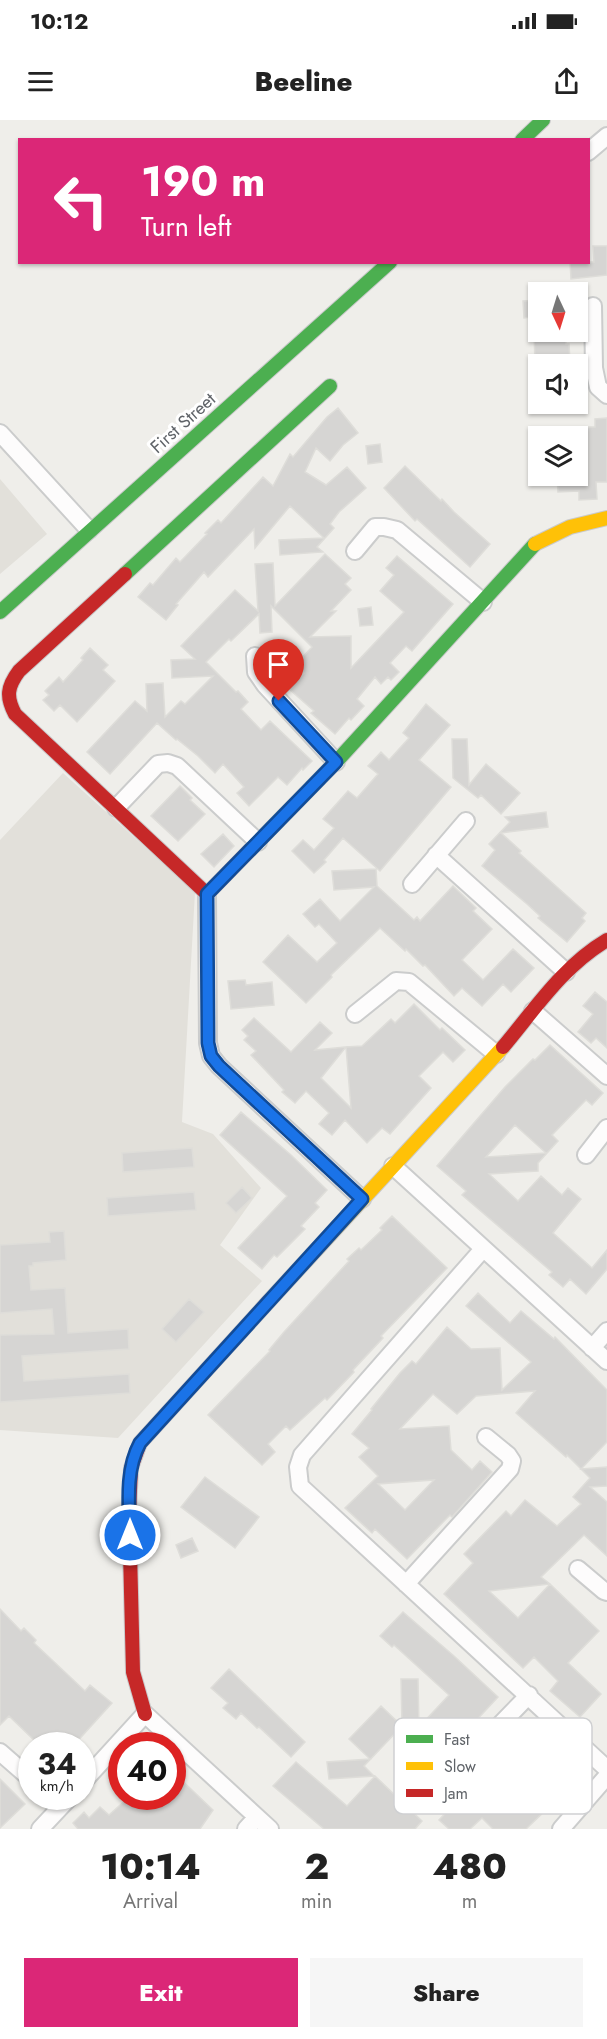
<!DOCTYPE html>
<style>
:root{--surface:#fff;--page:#f6f6f6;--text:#222;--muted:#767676;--accent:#db2777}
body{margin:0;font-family:Jost,sans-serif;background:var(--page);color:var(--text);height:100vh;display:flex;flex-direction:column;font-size:22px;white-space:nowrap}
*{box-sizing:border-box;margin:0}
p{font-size:20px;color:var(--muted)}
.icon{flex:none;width:33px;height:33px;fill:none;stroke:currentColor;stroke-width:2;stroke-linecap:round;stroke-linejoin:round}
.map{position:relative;height:1709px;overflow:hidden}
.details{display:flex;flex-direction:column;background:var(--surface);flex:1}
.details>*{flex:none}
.top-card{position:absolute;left:18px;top:18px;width:572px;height:126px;border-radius:0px;box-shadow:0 2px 4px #0004;background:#db2777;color:#fff;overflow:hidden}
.needle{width:39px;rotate:176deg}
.buttons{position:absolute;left:528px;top:162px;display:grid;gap:12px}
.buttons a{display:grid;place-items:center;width:60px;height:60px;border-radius:0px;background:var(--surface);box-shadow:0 2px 4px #0004;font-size:30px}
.speed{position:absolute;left:18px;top:1612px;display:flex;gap:12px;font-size:30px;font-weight:700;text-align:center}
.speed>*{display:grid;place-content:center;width:78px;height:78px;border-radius:50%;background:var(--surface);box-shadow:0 2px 4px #0004;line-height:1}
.speed small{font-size:15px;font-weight:400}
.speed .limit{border:9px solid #d22;background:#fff;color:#111}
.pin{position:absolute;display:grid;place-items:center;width:51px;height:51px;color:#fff;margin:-62px -26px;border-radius:50% 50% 50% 0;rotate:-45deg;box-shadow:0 0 6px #0007}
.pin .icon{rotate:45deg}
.me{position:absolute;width:66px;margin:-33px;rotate:0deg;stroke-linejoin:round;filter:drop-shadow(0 0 4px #0008)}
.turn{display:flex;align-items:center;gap:21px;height:126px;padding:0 24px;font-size:27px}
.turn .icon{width:78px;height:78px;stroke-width:2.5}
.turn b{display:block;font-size:42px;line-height:51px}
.eta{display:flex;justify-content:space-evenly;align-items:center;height:102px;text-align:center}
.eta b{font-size:36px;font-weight:800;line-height:42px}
.action{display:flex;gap:12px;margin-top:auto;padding:12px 24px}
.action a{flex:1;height:69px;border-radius:0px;background:var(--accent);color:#fff;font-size:24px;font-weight:800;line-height:69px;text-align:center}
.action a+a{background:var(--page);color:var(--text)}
.status{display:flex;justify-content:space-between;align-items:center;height:42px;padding:0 30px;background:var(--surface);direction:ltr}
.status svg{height:16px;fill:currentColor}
header{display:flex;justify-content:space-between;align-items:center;height:78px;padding:0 24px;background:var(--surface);font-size:27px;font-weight:800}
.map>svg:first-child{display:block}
.education{fill:#e2e0da}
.building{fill:#d6d5d3;stroke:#deddd9;stroke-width:1.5;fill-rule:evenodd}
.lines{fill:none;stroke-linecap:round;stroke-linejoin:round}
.street-casing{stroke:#cbcccc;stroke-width:20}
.fast-casing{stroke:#cacacb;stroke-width:16}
.slow-casing{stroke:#cacacb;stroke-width:16}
.jam-casing{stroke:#cacacb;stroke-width:16}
.street{stroke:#fdfcfc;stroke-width:16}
.fast{stroke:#4caf50;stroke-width:14}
.slow{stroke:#ffc107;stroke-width:14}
.jam{stroke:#c62828;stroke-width:14}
.route-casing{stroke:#114b97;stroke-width:15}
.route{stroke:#1a73e8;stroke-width:10}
.labels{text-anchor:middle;stroke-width:6;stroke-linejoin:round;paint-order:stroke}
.street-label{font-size:18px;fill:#5f6368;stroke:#fff}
.key{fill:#fff;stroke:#cfd0d2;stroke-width:1.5}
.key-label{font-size:16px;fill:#5f6368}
</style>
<div class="status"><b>10:12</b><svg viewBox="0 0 49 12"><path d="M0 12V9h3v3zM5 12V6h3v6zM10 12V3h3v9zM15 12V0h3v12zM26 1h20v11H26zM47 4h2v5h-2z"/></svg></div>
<header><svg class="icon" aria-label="menu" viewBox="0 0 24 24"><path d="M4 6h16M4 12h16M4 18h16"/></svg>Beeline<svg class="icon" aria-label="share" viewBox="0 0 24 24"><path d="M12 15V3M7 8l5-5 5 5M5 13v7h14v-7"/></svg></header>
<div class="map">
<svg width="607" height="1709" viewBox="0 0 607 1709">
<rect width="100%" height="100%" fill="#efeeea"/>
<path class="education" d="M 0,359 L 47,414 L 0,454 Z
M 63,653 L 195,772 L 182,1002 L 213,1014 L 261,1068 L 220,1125 L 262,1161 L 118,1318 L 0,1310 L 0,720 Z"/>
<path class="building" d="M 593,126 L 607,126 L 607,155 L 571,159 L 570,142 L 594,142 Z
M 538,180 L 538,196 L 524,198 L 523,181 Z
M 534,212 L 565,212 L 566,224 L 569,224 L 570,241 L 535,243 Z
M 338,288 L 358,313 L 343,325 L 330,341 L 316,328 L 305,352 L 326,365 L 347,347 L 366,368 L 339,392 L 330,404 L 334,408 L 317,427 L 323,432 L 280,435 L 279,420 L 324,418 L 290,386 L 255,428 L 254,409 L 208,457 L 204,452 L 176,484 L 178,485 L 166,500 L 138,477 L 150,463 L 153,465 L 176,438 L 180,442 L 207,414 L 205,413 L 218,400 L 221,403 L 263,357 L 273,366 L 290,334 L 293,337 L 327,297 Z
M 607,298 L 607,362 L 596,362 L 597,379 L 579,380 L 579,371 L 558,372 L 557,356 L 578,356 L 578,346 L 580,346 L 578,316 L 585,316 L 585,307 L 595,307 L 595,299 Z
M 380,324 L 382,342 L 368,344 L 366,326 Z
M 405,346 L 441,381 L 442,379 L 454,392 L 490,424 L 470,447 L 417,399 L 415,401 L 384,368 Z
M 325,434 L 351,458 L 345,464 L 351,470 L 331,491 L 336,491 L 310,517 L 351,516 L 351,548 L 404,492 L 380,471 L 394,455 L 386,448 L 397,436 L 453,484 L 412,531 L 406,526 L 390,543 L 399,552 L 391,560 L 388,557 L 381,564 L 375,557 L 357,579 L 364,586 L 351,600 L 349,598 L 335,614 L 311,593 L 314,591 L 289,569 L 304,553 L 295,545 L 312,527 L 271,486 L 272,512 L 260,513 L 259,494 L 231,521 L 229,519 L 206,542 L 236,572 L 238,571 L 248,582 L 241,589 L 261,610 L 270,601 L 312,641 L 303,650 L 302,648 L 287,665 L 278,657 L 249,686 L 237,673 L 244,667 L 223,644 L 215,653 L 198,636 L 177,619 L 176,620 L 157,603 L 110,654 L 87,632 L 135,581 L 147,591 L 146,564 L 163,563 L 165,597 L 181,581 L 185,584 L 213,556 L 172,558 L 171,540 L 195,539 L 181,526 L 235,470 L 258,491 L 255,444 L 273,443 L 275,486 Z
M 371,487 L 373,505 L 360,506 L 358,489 Z
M 90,528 L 108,545 L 103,550 L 115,561 L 77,602 L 60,585 L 54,591 L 43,580 L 49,575 L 45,571 L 59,557 L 63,562 L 83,540 L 81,538 Z
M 426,584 L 450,605 L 419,640 L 451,667 L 380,751 L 343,718 L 324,740 L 326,742 L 314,753 L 292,731 L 303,720 L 314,730 L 334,708 L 323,699 L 348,671 L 357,678 L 378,654 L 368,646 L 381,632 L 389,640 L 409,618 L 403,613 Z
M 452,619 L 467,619 L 469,665 L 486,644 L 520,673 L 501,694 L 481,675 L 478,678 L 453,658 Z
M 180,666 L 192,678 L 190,680 L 205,694 L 178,721 L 151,696 Z
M 546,692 L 548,707 L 501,713 L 521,731 L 519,733 L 586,793 L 582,798 L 585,801 L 567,822 L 538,798 L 540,796 L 527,784 L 482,746 L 495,730 L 489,724 L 510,702 L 505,697 Z
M 223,714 L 234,726 L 214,747 L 201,734 Z
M 376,749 L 377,766 L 414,800 L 417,797 L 420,801 L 453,766 L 476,788 L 473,791 L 492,809 L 462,840 L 483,860 L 513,829 L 534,848 L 511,872 L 503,864 L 482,886 L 462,868 L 454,876 L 425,845 L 423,846 L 406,829 L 405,831 L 380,808 L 331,855 L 332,857 L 306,883 L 263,842 L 288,815 L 317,842 L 337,823 L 319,804 L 315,807 L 303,794 L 320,779 L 340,801 L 374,767 L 334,770 L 332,751 Z
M 245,860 L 246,865 L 272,862 L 274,885 L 231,889 L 228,861 Z
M 595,872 L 607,882 L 607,928 L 596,918 L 591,923 L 578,912 L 593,894 L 583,886 Z
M 414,884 L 440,910 L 442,908 L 465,930 L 453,942 L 443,932 L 419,956 L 431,968 L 390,1014 L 382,1008 L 367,1023 L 345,1000 L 332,1015 L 319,1004 L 329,993 L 306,971 L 295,983 L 282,972 L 284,970 L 251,935 L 256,931 L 244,920 L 248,916 L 242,910 L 254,898 L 291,932 L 320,902 L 332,913 L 315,930 L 346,927 L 321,958 L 351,988 L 346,927 L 362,926 L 391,899 L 395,903 Z
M 550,925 L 603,973 L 592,985 L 586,980 L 552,1015 L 558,1021 L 538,1043 L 538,1051 L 489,1054 L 518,1081 L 541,1056 L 562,1075 L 568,1068 L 581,1079 L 553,1113 L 592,1148 L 607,1130 L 607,1149 L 586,1174 L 570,1159 L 563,1167 L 549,1155 L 552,1152 L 462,1075 L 466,1071 L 437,1046 L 505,967 L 533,939 L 535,940 ZM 515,1005 L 546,1033 L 486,1037 Z
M 241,992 L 291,1035 L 327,1070 L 315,1083 L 319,1087 L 301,1106 L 305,1109 L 277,1137 L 274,1135 L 262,1149 L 238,1128 L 287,1076 L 220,1015 Z
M 192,1028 L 194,1047 L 123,1052 L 122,1033 Z
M 242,1067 L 252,1078 L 236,1093 L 226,1083 Z
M 194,1072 L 196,1090 L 108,1096 L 107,1078 Z
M 392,1096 L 447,1148 L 381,1216 L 383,1218 L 353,1250 L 354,1252 L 327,1280 L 325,1278 L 290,1310 L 286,1306 L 268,1324 L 275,1332 L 262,1345 L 208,1295 L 270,1231 L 269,1230 L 284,1212 L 349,1141 L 347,1139 L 359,1128 L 361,1130 L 382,1110 L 380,1108 Z
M 64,1111 L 66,1140 L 33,1143 L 33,1146 L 29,1146 L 31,1170 L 65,1168 L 68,1213 L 128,1209 L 129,1229 L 22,1236 L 24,1261 L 129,1254 L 130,1273 L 0,1282 L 0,1215 L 54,1214 L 52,1189 L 0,1193 L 0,1125 L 50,1122 L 49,1112 Z
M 478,1173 L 510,1203 L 521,1191 L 554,1219 L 555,1217 L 607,1270 L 607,1322 L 581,1349 L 607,1347 L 607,1366 L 590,1367 L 607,1382 L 607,1436 L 584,1415 L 541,1457 L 550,1464 L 489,1471 L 518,1498 L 550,1464 L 599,1511 L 568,1543 L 601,1574 L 580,1597 L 550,1571 L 558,1561 L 534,1537 L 523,1548 L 444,1474 L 473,1443 L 464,1434 L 506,1391 L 511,1396 L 525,1380 L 557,1406 L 581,1384 L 573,1377 L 590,1358 L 567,1335 L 566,1337 L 516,1293 L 535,1271 L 476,1276 L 457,1294 L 433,1274 L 400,1309 L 449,1306 L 451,1330 L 472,1350 L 480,1341 L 492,1352 L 452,1397 L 450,1395 L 407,1439 L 375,1409 L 372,1413 L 345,1388 L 378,1356 L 359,1337 L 369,1328 L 352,1314 L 372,1290 L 371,1289 L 400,1253 L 412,1241 L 416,1244 L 447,1207 L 471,1229 L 500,1228 L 502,1270 L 531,1242 L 466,1186 ZM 434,1360 L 405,1390 L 378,1364 Z
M 189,1179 L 204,1192 L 176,1222 L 162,1209 Z
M 205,1357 L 259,1397 L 235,1428 L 181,1387 Z
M 192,1418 L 198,1431 L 181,1438 L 176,1425 Z
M 0,1489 L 21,1511 L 24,1508 L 36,1520 L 34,1523 L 85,1571 L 90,1565 L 112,1583 L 73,1626 L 34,1626 L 37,1623 L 9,1596 L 0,1605 Z
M 403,1492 L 454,1536 L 498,1577 L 445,1634 L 408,1600 L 402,1606 L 401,1559 L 418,1559 L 419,1607 L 449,1575 L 394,1525 L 392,1527 L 380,1516 Z
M 229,1549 L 305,1622 L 291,1637 L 259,1607 L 257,1608 L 241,1593 L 236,1599 L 223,1588 L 228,1583 L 211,1568 Z
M 381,1586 L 402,1606 L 364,1646 L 374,1656 L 329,1659 L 327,1642 L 370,1639 L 349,1619 Z
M 517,1606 L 531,1620 L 537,1614 L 550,1627 L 538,1639 L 569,1668 L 526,1709 L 493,1709 L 482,1698 L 470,1709 L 449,1709 L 439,1700 L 507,1628 L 501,1622 Z
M 296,1642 L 347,1686 L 375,1656 L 422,1701 L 415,1709 L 324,1709 L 273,1666 Z
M 172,1651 L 213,1690 L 200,1709 L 78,1709 L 73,1703 L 84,1692 L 89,1698 L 100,1687 L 109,1695 L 129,1677 L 172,1677 Z
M 0,1659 L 25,1684 L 0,1708 Z"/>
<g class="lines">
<defs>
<path id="street" d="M 588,32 L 607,16
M 593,186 L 594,248 L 598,267 L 607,275
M 0,313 L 89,410
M 355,431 L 375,407 L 384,407 L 397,410 L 483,482
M 255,536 L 256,552 L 265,565 L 336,642
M 116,688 L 158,644 L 168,643 L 177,646 L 258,722
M 436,735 L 566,852
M 412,764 L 466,701
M 207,774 L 208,923 L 211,936 L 219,946 L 362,1079
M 533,891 L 607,956
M 355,894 L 396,861 L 409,862 L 496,934
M 586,1035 L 607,1008
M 393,1046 L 607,1241
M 483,1129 L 302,1335 L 298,1347 L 300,1366 L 607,1649
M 592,1228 L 607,1211
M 578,1449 L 604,1471 L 607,1472
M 406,1464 L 510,1349 L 512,1341 L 508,1335 L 486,1317
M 0,1632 L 32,1660
M 417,1637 L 438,1651 L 457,1649 L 529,1575
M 82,1663 L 145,1594 L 270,1709
M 40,1709 L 70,1677
M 246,1709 L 257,1697
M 561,1709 L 607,1656"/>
<path id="fast" d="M 522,20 L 543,0
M 125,454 L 330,266
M 0,492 L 390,142
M 249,731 L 336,642 L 535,424"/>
<path id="slow" d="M 535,424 L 570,407 L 607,398
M 269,1181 L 503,927"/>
<path id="jam" d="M 125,454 L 19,551 C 7,567 6,577 15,594 L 207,774 L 249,731
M 503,927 C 535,889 563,846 607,820
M 145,1594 L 133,1552 L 129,1392 L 131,1348 L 140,1323 L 269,1181"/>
</defs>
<use href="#street" class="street-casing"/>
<use href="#fast" class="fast-casing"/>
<use href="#slow" class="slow-casing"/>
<use href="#jam" class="jam-casing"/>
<use href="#street" class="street"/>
<use href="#fast" class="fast"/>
<use href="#slow" class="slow"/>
<use href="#jam" class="jam"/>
</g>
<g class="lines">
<defs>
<path id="route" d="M 130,1415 C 129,1385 125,1350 140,1323 L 362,1079 L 219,946 L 211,936 L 208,923 L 207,774 L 336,642 L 279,581"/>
</defs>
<use href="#route" class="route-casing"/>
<use href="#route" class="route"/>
</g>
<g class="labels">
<g class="street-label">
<text transform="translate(183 303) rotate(-42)" y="6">First Street</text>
</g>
</g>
<rect x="394" y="1598" width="198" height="96" rx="9" class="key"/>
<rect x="406" y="1615" width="27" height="8" fill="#4caf50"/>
<rect x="406" y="1642" width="27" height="8" fill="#ffc107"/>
<rect x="406" y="1669" width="27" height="8" fill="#c62828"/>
<g class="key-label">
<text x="444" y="1625">Fast</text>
<text x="444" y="1652">Slow</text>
<text x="444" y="1679">Jam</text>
</g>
</svg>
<div class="buttons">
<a><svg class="needle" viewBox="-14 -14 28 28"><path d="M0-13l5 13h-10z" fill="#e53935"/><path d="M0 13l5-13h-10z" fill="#767676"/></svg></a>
<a><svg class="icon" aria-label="sound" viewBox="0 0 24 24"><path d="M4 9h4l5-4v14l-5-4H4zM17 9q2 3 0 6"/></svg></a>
<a><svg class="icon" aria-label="layers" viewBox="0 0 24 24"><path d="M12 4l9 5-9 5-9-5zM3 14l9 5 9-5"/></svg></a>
</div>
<div class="speed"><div>34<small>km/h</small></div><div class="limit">40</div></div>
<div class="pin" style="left:279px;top:581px;background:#d93025"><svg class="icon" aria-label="arrive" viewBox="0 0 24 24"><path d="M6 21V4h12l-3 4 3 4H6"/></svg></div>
<svg class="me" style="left:130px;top:1415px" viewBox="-20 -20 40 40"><circle r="17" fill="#1a73e8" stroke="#fff" stroke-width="3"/><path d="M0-11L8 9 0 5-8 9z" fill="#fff"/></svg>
<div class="top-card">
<div class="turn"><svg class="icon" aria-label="left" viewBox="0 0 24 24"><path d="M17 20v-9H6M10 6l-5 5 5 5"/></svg><div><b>190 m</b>Turn left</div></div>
</div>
</div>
<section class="details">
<div class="eta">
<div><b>10:14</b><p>Arrival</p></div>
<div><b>2</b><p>min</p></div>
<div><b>480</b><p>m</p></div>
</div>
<div class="action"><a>Exit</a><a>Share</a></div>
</section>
